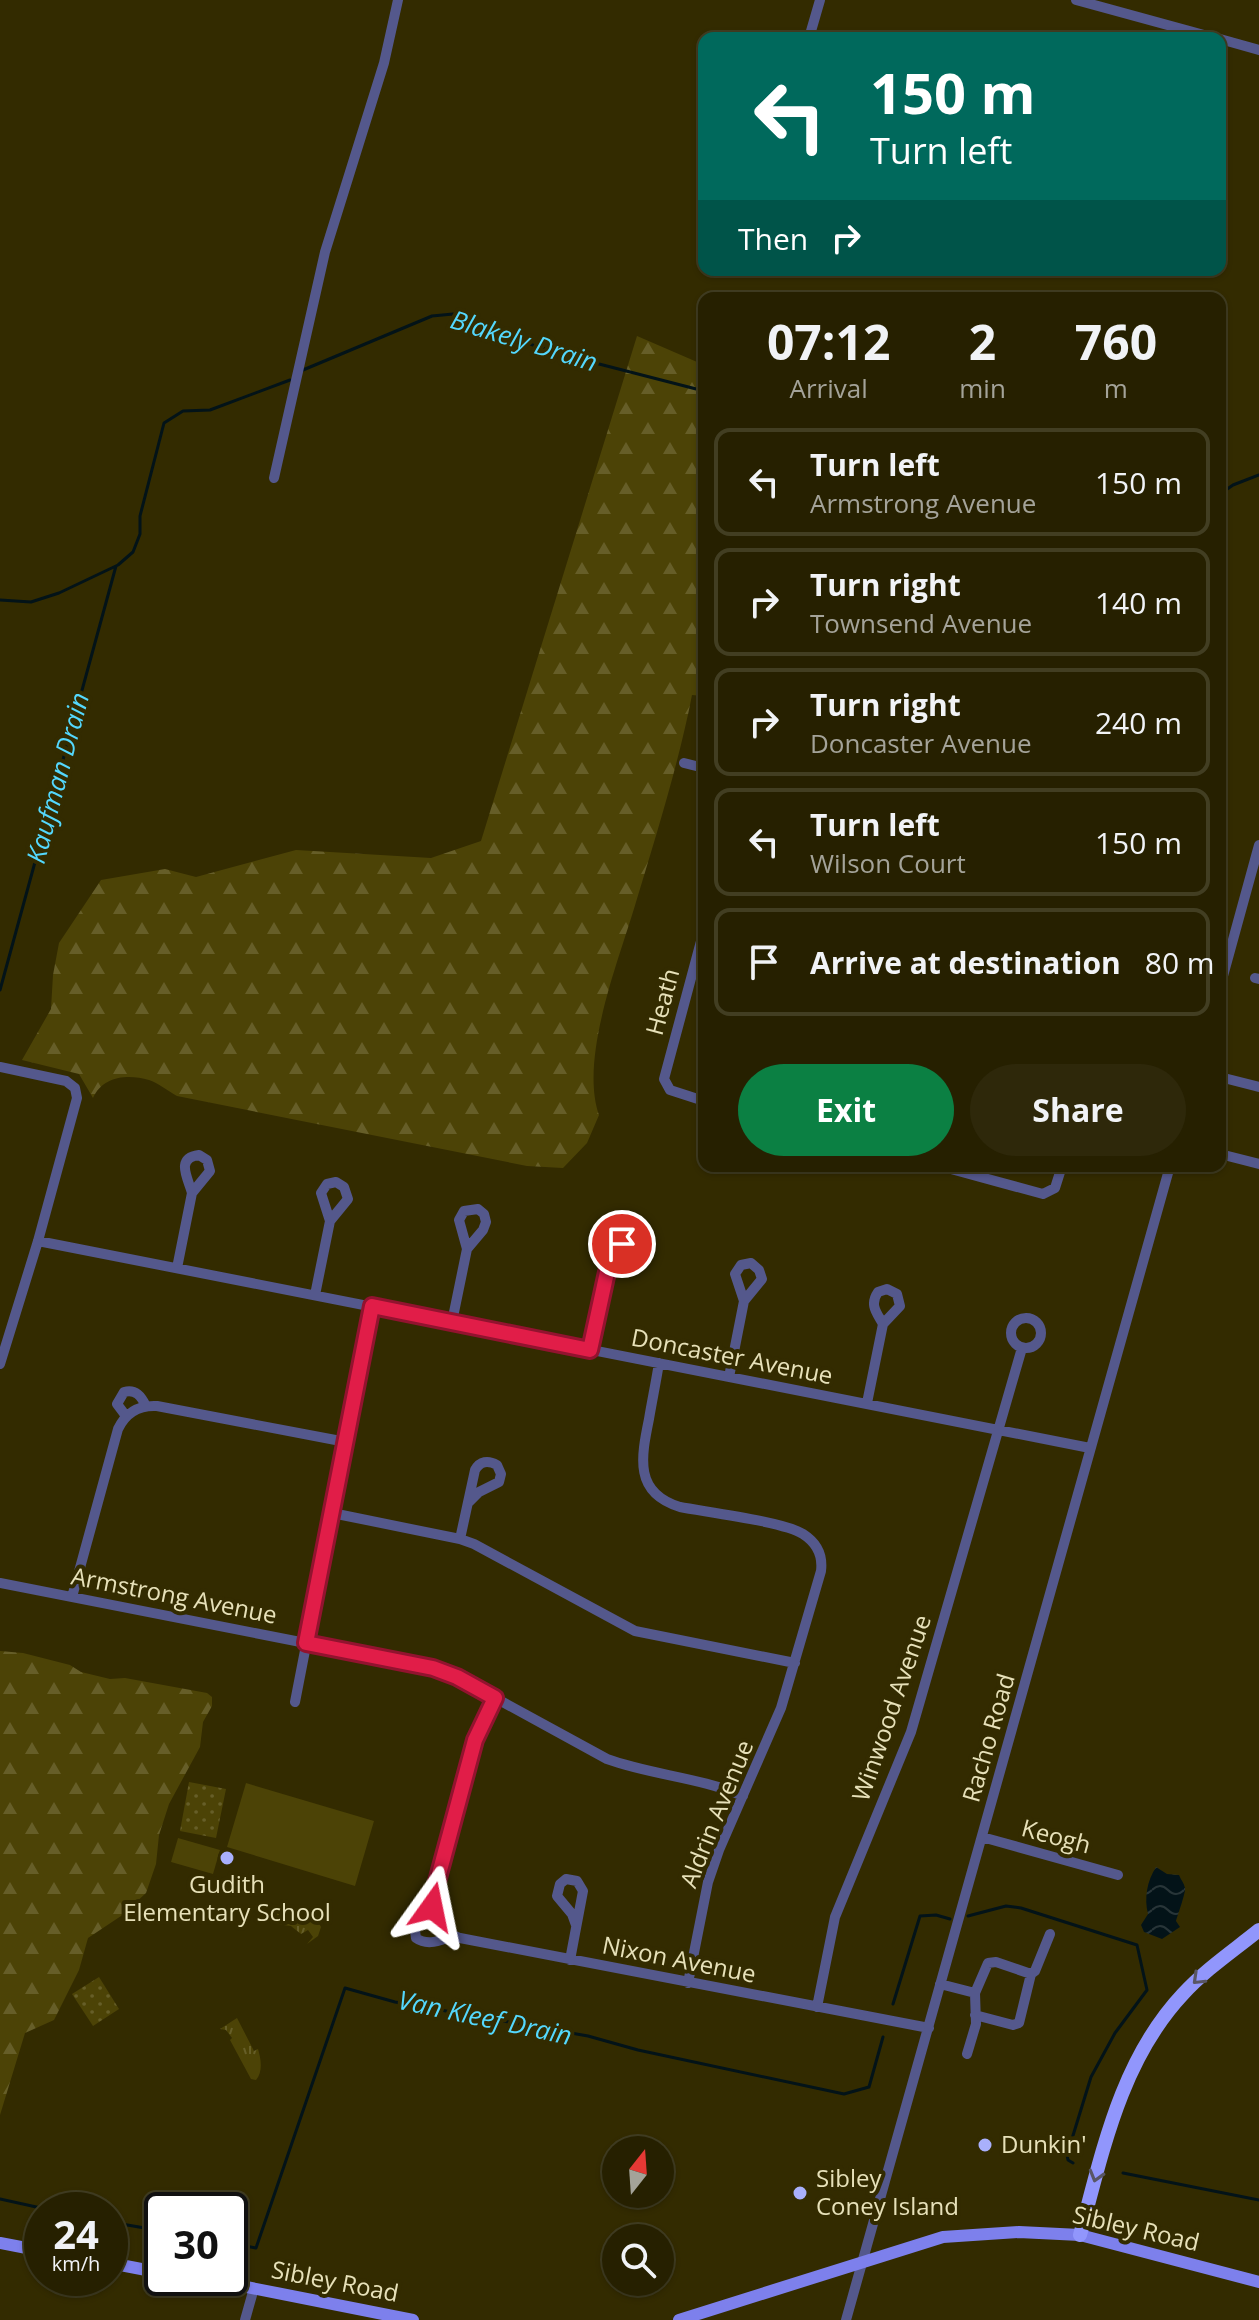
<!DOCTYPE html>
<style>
:root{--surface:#262000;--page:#2e280a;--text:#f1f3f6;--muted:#a4a399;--line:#423e22;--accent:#0b8043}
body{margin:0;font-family:"Open Sans",sans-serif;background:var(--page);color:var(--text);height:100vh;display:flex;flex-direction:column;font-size:30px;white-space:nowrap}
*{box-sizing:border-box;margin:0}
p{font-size:26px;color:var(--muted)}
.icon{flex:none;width:44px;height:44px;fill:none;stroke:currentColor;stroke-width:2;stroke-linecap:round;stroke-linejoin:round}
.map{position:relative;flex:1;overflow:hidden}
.panel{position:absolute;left:698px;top:292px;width:528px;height:880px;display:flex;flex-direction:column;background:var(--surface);border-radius:16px;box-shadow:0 2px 6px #0004,0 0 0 2px var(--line)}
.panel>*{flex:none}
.banner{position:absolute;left:698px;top:32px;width:528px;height:244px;border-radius:16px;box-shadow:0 2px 6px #0004,0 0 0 2px var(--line);background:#00695c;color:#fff;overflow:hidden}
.needle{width:52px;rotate:17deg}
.buttons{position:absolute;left:602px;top:2136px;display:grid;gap:16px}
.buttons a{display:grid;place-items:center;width:72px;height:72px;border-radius:50%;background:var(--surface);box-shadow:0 2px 6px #0004,0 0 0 2px var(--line);font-size:40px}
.speed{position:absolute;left:24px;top:2192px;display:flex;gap:16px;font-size:40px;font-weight:700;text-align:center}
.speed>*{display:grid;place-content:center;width:104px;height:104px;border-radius:50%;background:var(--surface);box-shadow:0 2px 6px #0004,0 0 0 2px var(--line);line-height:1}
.speed small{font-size:20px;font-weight:400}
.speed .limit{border:4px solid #111;border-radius:12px;background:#fff;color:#111}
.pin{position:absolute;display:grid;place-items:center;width:68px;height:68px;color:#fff;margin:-34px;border:4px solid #fff;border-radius:50%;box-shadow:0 2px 8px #0007}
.me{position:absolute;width:88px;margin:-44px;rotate:12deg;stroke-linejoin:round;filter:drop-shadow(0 0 6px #0008)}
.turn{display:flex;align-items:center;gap:28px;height:168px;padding:0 40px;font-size:36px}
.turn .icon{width:104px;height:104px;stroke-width:2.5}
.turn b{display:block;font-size:56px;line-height:68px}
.then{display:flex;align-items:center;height:76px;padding:0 40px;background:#0003;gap:16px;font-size:30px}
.eta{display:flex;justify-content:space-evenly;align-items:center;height:136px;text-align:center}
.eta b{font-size:48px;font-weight:700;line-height:56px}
.action{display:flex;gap:16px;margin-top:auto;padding:16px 40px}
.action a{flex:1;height:92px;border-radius:48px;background:var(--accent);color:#fff;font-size:32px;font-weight:700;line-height:92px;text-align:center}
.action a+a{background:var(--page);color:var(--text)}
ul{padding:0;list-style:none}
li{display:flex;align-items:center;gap:24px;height:108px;margin:0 16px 12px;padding:0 24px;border:4px solid var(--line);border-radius:16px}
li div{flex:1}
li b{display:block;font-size:30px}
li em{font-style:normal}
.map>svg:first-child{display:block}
.grass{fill:url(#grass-tufts)}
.forest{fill:url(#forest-firs)}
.park{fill:url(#park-dots)}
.pitch{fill:#4c4306}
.water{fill:url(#water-waves)}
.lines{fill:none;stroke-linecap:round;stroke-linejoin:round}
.stream{stroke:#031318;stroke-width:3}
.minor{stroke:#54588c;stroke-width:10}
.major{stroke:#7d80ec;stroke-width:12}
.highway{stroke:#9196fc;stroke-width:14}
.oneway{stroke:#595665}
.route-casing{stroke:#92132f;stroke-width:20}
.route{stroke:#e11d48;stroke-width:14}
.poi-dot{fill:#a9b0fc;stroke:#332b00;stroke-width:3}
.labels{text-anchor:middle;stroke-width:8;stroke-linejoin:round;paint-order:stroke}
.street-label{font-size:24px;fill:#e7e1b9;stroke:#332b00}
.poi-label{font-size:24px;fill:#e7e1b9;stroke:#332b00;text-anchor:start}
.water-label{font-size:26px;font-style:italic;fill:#54d8fd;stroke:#332b00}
</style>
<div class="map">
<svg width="1259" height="2320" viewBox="0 0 1259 2320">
<defs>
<pattern id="grass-tufts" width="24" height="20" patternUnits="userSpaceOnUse" patternTransform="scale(2)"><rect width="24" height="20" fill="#4c4306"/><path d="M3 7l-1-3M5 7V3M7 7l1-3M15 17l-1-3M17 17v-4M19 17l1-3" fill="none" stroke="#665e28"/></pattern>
<pattern id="forest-firs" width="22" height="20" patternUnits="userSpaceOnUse" patternTransform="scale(2)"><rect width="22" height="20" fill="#4c4306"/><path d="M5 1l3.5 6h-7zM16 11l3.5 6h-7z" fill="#665e28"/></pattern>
<pattern id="park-dots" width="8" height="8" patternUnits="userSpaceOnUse" patternTransform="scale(2)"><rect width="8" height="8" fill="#4c4306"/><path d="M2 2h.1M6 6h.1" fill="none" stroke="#665e28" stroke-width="1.8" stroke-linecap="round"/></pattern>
<pattern id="water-waves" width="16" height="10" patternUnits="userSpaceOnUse" patternTransform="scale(2)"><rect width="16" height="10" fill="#031318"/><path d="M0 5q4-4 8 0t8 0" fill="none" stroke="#283538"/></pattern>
</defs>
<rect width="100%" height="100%" fill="#332b00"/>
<path class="grass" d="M 275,1906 L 278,1913 L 292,1914 L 308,1922 L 315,1917 L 321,1927 L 318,1936 L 307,1944 L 313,1937 L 308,1930 L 301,1934 L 291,1926 L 276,1924 L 271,1911 Z
M 237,2018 L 254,2051 L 258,2049 C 261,2059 263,2072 256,2080 L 251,2079 L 230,2040 L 232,2038 L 226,2030 L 220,2029 Z"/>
<path class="forest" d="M 637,336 L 704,365 L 704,696 L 692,695 C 679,762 656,836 636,902 C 619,960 579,1058 599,1115 L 587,1143 L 563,1168 L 527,1166 L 177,1096 C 168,1091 158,1083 149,1080 C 128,1074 103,1076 93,1098 L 79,1074 L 22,1060 L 51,1009 L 53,975 L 59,943 L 101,880 L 165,869 L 196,877 L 296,850 L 431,858 L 481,841 Z
M 0,1651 L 23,1653 L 70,1665 L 81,1672 L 110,1679 L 125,1678 L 207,1693 L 212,1697 L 212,1706 L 203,1722 L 200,1747 L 169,1804 L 159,1835 L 156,1864 L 146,1893 L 121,1916 L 88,1938 L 79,1970 L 54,2020 L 25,2033 L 0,2115 Z"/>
<path class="park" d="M 189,1782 L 226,1789 L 216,1838 L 180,1831 Z
M 99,1977 L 119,2009 L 93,2026 L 72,1994 Z"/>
<path class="pitch" d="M 246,1783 L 374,1821 L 355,1886 L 227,1847 Z
M 178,1838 L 220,1850 L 213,1874 L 171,1862 Z"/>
<path class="water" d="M 1156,1867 L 1167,1874 L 1179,1875 C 1181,1880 1184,1883 1185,1888 C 1186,1892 1178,1914 1176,1921 L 1180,1927 L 1162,1939 L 1144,1932 L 1141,1925 L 1148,1914 C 1144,1898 1147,1881 1156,1867 Z"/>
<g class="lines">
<path class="stream" d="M 303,370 L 432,316 L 453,314 L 504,336 L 568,356 L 704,391
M 1220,494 L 1233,485 L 1259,475
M 0,600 L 31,602 L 59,593 L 118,565 L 133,552 L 140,534 L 140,516 L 164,423 L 183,411 L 210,410 L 290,380
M 0,990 L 116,566
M 968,1916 L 1006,1906 L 1021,1908 L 1137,1945 L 1147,1990 L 1115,2033 L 1091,2077 L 1067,2155 L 1068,2160 L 1073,2163
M 893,2004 L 920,1916 L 936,1915 L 950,1919
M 1123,2173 L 1259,2200
M 0,2199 L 50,2210
M 110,2222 L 162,2231
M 230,2243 L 256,2248 L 345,1988 L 395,2002 L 588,2036 L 638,2050 L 844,2094 L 869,2087 L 883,2037"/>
<path class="minor" d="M 1076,0 L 1215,38
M 809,38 L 820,0
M 1220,39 L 1259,50
M 274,478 L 325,252 L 384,63 L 398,0
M 684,763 L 704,768
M 704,930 L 664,1079 L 670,1090 L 704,1101
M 1255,978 L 1259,979
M 1220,987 L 1259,845
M 0,1067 L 66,1081 L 75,1088 L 77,1098 L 38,1241 L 0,1364
M 1220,1077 L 1259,1087
M 1220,1154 L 1259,1164
M 940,1166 L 1043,1194 L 1055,1188 L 1062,1166
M 38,1241 L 1090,1448
M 177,1268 L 192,1193 L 210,1171 L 207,1160 L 199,1155 C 175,1158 188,1178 192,1193
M 315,1295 L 330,1221 L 348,1199 L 344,1187 L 336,1182 L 327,1184 L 321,1193 L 330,1221
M1011 1333a15 15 0 1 1 30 0a15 15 0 1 1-30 0Z
M 452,1322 L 467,1249 L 483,1230 L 486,1222 L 484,1214 L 478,1209 L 464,1211 L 459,1220 L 467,1249
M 590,1350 L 607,1272 L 624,1251 L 620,1240 L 613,1236 L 602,1238 L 597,1248 L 607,1272
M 659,1363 C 656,1382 652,1401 649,1419 C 641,1458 634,1493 680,1507 C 706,1512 785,1522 803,1534 C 817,1543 823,1555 821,1571 L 781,1708 L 719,1850 L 708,1882 L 688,1983
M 729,1377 L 744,1301 L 735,1274 L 741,1265 L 751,1263 L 759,1270 L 762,1279 L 744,1301
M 867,1403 L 883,1324 L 900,1306 L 897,1294 L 887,1289 L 878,1292 C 869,1305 877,1313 883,1324
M 126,1416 L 117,1404 L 124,1392 C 136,1389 141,1396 146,1406
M 332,1513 L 460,1539 L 474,1544 L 635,1631 L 795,1663
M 460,1539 L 475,1470 C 480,1461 488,1460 497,1465 L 501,1474 L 499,1482 L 479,1492 L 469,1502
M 0,1583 L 433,1668 L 457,1677 L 607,1759 C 651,1775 699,1777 743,1796
M 72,1597 L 118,1429 C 126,1412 139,1405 157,1406 L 346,1442
M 495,1698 L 475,1740 L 433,1895 C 431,1916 439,1932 460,1938 L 929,2028
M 295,1702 L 372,1306
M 982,1837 L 1118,1875
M 432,1901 L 414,1923 L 416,1938 C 427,1946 440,1941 452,1936
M 570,1960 L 583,1891 L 577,1881 L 566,1879 L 560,1884 L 557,1896 L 572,1914 L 576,1925
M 940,1984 L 975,1993 L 976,2024 L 967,2054
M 975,1993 L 988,1963 L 996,1962 L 1031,1974 L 1035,1971 L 1050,1934
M 817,2007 L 835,1917 L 911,1732 L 1022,1348
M 975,2015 L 1013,2025 L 1019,2023 L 1031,1974
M 245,2320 L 254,2288
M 846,2320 L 1170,1166"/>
<path class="major" d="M 0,2243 L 42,2251
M 110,2263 L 162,2273
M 201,2278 L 413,2320
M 679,2320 L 943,2237 L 1019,2232 L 1080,2235 L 1259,2282"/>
<path class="highway" d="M 1080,2235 C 1103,2150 1121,2060 1183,1994 C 1206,1969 1233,1951 1259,1930"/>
</g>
<defs><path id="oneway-chevron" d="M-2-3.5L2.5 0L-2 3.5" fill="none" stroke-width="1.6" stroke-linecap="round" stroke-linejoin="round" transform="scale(2)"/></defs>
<g class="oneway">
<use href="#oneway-chevron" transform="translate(1198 1979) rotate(136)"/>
<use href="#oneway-chevron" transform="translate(1096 2176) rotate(106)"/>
</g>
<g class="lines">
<defs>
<path id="route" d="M 432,1907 L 435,1889 L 475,1740 L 495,1698 L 457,1677 L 433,1668 L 306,1643 L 372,1306 L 590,1350 L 607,1272 L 623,1255 L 622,1244"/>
</defs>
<use href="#route" class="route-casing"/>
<use href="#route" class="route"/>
</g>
<g class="poi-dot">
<circle cx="227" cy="1858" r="8"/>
<circle cx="985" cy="2145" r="8"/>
<circle cx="800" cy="2193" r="8"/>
</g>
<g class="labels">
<g class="street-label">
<text transform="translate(663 1002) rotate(-75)" y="8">Heath</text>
<text transform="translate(732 1357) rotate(11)" y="8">Doncaster Avenue</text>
<text transform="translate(174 1596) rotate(11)" y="8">Armstrong Avenue</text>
<text transform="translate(892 1708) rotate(-71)" y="8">Winwood Avenue</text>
<text transform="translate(989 1738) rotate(-74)" y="8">Racho Road</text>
<text transform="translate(717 1814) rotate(-68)" y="8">Aldrin Avenue</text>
<text transform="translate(1056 1837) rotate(15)" y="8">Keogh</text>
<text transform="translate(679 1960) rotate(11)" y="8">Nixon Avenue</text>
<text transform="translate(1136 2229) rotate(13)" y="8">Sibley Road</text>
<text transform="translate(335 2282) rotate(11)" y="8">Sibley Road</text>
</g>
<g class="poi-label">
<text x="227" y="1893" text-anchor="middle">Gudith<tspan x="227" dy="28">Elementary School</tspan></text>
<text x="1001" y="2153">Dunkin'</text>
<text x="816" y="2187">Sibley<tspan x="816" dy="28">Coney Island</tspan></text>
</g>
<g class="water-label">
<text transform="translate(524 341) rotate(17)" y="9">Blakely Drain</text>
<text transform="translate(58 778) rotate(-75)" y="9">Kaufman Drain</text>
<text transform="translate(485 2018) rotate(12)" y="9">Van Kleef Drain</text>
</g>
</g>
</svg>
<div class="buttons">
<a><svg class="needle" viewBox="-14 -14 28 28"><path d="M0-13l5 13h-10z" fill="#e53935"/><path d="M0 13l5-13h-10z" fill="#a4a399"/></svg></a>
<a><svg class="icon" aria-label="search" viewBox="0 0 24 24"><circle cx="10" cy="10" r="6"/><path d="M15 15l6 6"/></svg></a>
</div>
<div class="speed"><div>24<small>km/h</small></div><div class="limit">30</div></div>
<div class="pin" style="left:622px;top:1244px;background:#d93025"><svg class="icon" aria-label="arrive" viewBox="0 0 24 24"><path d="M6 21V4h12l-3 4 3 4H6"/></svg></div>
<svg class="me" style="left:432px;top:1907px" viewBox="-20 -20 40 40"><path d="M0-17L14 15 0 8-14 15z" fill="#e11d48" stroke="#fff" stroke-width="4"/></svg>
<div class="banner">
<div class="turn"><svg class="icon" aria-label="left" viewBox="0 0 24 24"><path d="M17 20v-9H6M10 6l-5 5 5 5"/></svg><div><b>150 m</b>Turn left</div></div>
<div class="then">Then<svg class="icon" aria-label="right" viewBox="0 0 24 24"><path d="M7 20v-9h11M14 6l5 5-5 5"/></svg></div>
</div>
<section class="panel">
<div class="eta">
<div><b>07:12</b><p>Arrival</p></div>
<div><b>2</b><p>min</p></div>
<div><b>760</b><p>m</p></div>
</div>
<ul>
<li><svg class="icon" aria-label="left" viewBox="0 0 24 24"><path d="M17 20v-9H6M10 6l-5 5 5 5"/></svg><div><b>Turn left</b><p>Armstrong Avenue</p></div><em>150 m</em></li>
<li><svg class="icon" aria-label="right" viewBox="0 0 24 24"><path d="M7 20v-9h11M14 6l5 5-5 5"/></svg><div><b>Turn right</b><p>Townsend Avenue</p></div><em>140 m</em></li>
<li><svg class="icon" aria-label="right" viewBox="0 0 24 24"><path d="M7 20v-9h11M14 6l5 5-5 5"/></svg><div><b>Turn right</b><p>Doncaster Avenue</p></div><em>240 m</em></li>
<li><svg class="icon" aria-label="left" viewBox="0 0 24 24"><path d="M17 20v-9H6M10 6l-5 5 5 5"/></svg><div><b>Turn left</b><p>Wilson Court</p></div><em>150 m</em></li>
<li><svg class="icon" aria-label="arrive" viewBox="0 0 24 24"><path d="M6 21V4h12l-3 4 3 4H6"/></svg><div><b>Arrive at destination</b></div><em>80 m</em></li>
</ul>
<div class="action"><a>Exit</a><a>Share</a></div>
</section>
</div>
